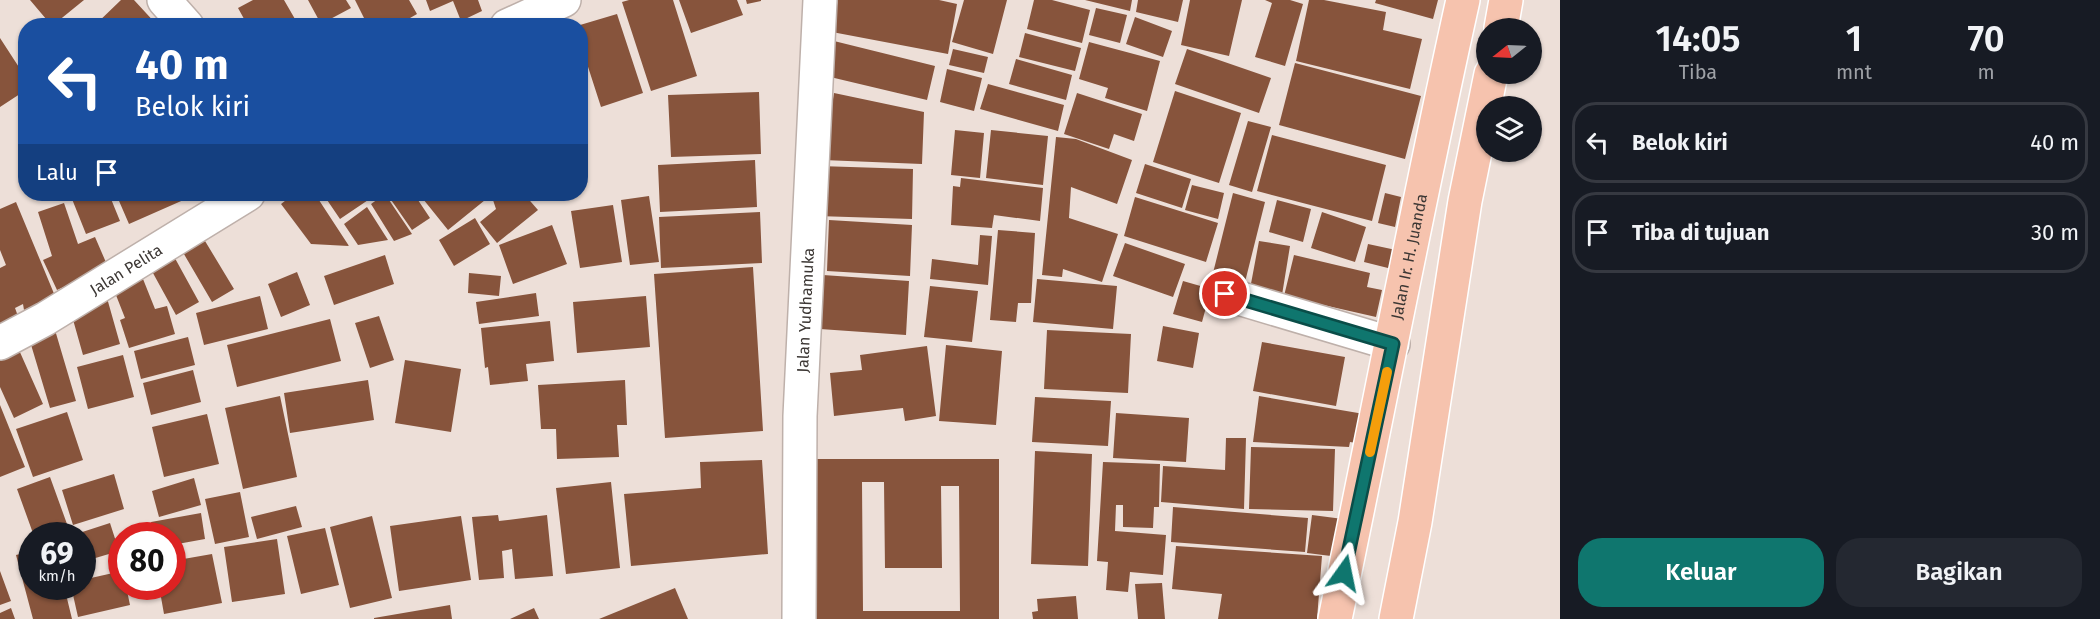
<!DOCTYPE html>
<html lang="id">
<style>
:root{--surface:#171b24;--page:#242831;--text:#f1f3f6;--muted:#9ea1a6;--line:#363941;--accent:#0f766e}
body{margin:0;font-family:"Fira Sans",sans-serif;background:var(--page);color:var(--text);height:100vh;display:flex;flex-direction:column;font-size:22px;white-space:nowrap}
*{box-sizing:border-box;margin:0}
p{font-size:20px;color:var(--muted)}
.icon{flex:none;width:33px;height:33px;fill:none;stroke:currentColor;stroke-width:2;stroke-linecap:round;stroke-linejoin:round}
.map{position:relative;flex:1;overflow:hidden}
.side{display:flex;flex-direction:column;background:var(--surface);width:540px}
.side>*{flex:none}
.banner{position:absolute;left:18px;top:18px;width:570px;height:183px;border-radius:24px;box-shadow:0 2px 4px #0004;background:#1a4fa0;color:#fff;overflow:hidden}
.needle{width:39px;rotate:252deg}
.buttons{position:absolute;left:1476px;top:18px;display:grid;gap:12px}
.buttons a{display:grid;place-items:center;width:66px;height:66px;border-radius:50%;background:var(--surface);box-shadow:0 2px 4px #0004;font-size:30px}
.speed{position:absolute;left:18px;top:522px;display:flex;gap:12px;font-size:30px;font-weight:700;text-align:center}
.speed>*{display:grid;place-content:center;width:78px;height:78px;border-radius:50%;background:var(--surface);box-shadow:0 2px 4px #0004;line-height:1}
.speed small{font-size:15px;font-weight:400}
.speed .limit{border:9px solid #d22;background:#fff;color:#111}
.pin{position:absolute;display:grid;place-items:center;width:51px;height:51px;color:#fff;margin:-26px;border:3px solid #fff;border-radius:50%;box-shadow:0 2px 6px #0007}
.me{position:absolute;width:66px;margin:-33px;rotate:12deg;stroke-linejoin:round;filter:drop-shadow(0 0 4px #0008)}
.turn{display:flex;align-items:center;gap:21px;height:126px;padding:0 18px;font-size:27px}
.turn .icon{width:78px;height:78px;stroke-width:2.5}
.turn b{display:block;font-size:42px;line-height:51px}
.then{display:flex;align-items:center;height:57px;padding:0 18px;background:#0003;gap:12px;font-size:22px}
.eta{display:flex;justify-content:space-evenly;align-items:center;height:102px;text-align:center}
.eta b{font-size:36px;font-weight:600;line-height:42px}
.button{display:flex;gap:12px;margin-top:auto;padding:12px 18px}
.button a{flex:1;height:69px;border-radius:24px;background:var(--accent);color:#fff;font-size:24px;font-weight:600;line-height:69px;text-align:center}
.button a+a{background:var(--page);color:var(--text)}
ul{padding:0;list-style:none}
li{display:flex;align-items:center;gap:18px;height:81px;margin:0 12px 9px;padding:0 6px;border:3px solid var(--line);border-radius:24px}
li div{flex:1}
li b{display:block;font-size:22px}
li em{font-style:normal}
main{display:flex;flex:1;min-height:0}
.map>svg:first-child{display:block}
.building{fill:#87543c;fill-rule:evenodd}
.lines{fill:none;stroke-linecap:round;stroke-linejoin:round}
.minor-casing{stroke:#beb0aa;stroke-width:36}
.highway-casing{stroke:#fff;stroke-width:36}
.minor{stroke:#fff;stroke-width:33}
.highway{stroke:#f6c3ae;stroke-width:33}
.route-casing{stroke:#0a4d48;stroke-width:15}
.route{stroke:#0f766e;stroke-width:10}
.slow{stroke:#f59e0b;stroke-width:10}
.labels{text-anchor:middle;stroke-width:6;stroke-linejoin:round;paint-order:stroke}
.street-label{font-size:16px;fill:#3c3734;stroke:#faece5}
</style>
<main>
<div class="map">
<svg width="1560" height="619" viewBox="0 0 1560 619">
<rect width="100%" height="100%" fill="#eddfd8"/>
<path class="building" d="M 30,0 L 84,0 L 52,26 Z
M 121,0 L 134,0 L 158,26 L 94,26 Z
M 253,0 L 284,0 L 299,26 L 248,26 L 238,8 Z
M 308,0 L 346,0 L 351,8 L 321,24 Z
M 355,0 L 409,0 L 417,14 L 396,26 L 368,26 Z
M 426,0 L 478,0 L 482,11 L 461,21 L 453,1 L 430,11 Z
M 629,0 L 673,0 L 697,76 L 651,91 L 622,2 Z
M 679,0 L 737,0 L 743,15 L 691,33 Z
M 746,0 L 761,0 L 761,1 L 747,4 Z
M 838,0 L 939,0 L 957,4 L 948,54 L 832,32 Z
M 964,0 L 1007,0 L 993,54 L 952,42 Z
M 1034,0 L 1052,0 L 1090,10 L 1082,43 L 1027,29 Z
M 1085,0 L 1132,0 L 1130,11 Z
M 1138,0 L 1183,0 L 1178,22 L 1136,12 Z
M 1190,0 L 1242,0 L 1229,56 L 1181,45 Z
M 1290,0 L 1303,4 L 1285,66 L 1255,57 L 1272,3 L 1265,0 Z
M 1309,0 L 1324,0 L 1386,12 L 1383,30 L 1422,39 L 1410,89 L 1296,61 Z
M 1376,0 L 1438,0 L 1433,19 L 1375,3 Z
M 1096,8 L 1127,15 L 1120,43 L 1089,35 Z
M 617,14 L 643,93 L 601,107 L 580,42 L 580,25 Z
M 1135,17 L 1172,31 L 1163,57 L 1126,44 Z
M 357,19 L 360,26 L 345,26 Z
M 1025,33 L 1081,48 L 1075,71 L 1019,57 Z
M 0,38 L 26,78 L 26,90 L 0,107 Z
M 834,41 L 935,66 L 927,100 L 826,76 Z
M 1089,42 L 1160,61 L 1147,111 L 1105,98 L 1108,88 L 1079,79 Z
M 953,49 L 988,57 L 984,73 L 949,65 Z
M 1187,49 L 1271,78 L 1259,113 L 1175,84 Z
M 1016,59 L 1072,75 L 1066,100 L 1009,84 Z
M 1295,63 L 1421,96 L 1405,159 L 1279,125 Z
M 947,69 L 982,78 L 974,111 L 940,102 Z
M 988,84 L 1064,105 L 1058,131 L 980,109 Z
M 1175,91 L 1241,113 L 1219,183 L 1153,162 Z
M 759,92 L 761,154 L 671,157 L 668,95 Z
M 834,93 L 924,112 L 922,164 L 823,160 Z
M 1077,93 L 1142,114 L 1134,141 L 1114,134 L 1109,149 L 1064,134 Z
M 1248,121 L 1271,127 L 1252,192 L 1229,185 Z
M 26,123 L 26,142 L 18,127 Z
M 955,130 L 984,133 L 980,178 L 951,175 Z
M 991,130 L 1048,136 L 1043,185 L 986,178 Z
M 1272,135 L 1386,165 L 1372,221 L 1257,191 Z
M 1056,137 L 1076,139 L 1132,160 L 1117,204 L 1071,187 L 1069,218 L 1118,234 L 1102,282 L 1063,269 L 1062,277 L 1042,275 Z
M 755,160 L 757,207 L 660,212 L 658,165 Z
M 1145,164 L 1191,179 L 1182,208 L 1136,193 Z
M 819,166 L 913,169 L 912,219 L 817,216 Z
M 961,178 L 1043,188 L 1040,221 L 994,215 L 992,228 L 951,225 L 953,186 L 960,187 Z
M 1192,185 L 1224,193 L 1218,219 L 1185,210 Z
M 1233,193 L 1265,202 L 1245,282 L 1213,273 Z
M 1385,193 L 1401,197 L 1395,227 L 1378,223 Z
M 70,194 L 109,194 L 120,221 L 86,234 Z
M 116,194 L 186,194 L 188,198 L 129,224 Z
M 294,194 L 315,194 L 349,246 L 311,244 L 281,204 Z
M 323,194 L 377,194 L 340,219 Z
M 385,194 L 412,234 L 394,241 L 371,204 Z
M 387,194 L 414,194 L 430,218 L 412,230 Z
M 419,194 L 488,194 L 490,196 L 448,230 Z
M 491,194 L 524,194 L 538,210 L 497,243 L 480,222 L 496,209 Z
M 649,196 L 659,262 L 630,265 L 621,200 Z
M 1135,197 L 1218,223 L 1206,262 L 1124,236 Z
M 1277,200 L 1311,209 L 1303,242 L 1269,232 Z
M 16,202 L 55,296 L 24,310 L 23,304 L 15,308 L 19,319 L 0,327 L 0,268 L 6,265 L 0,250 L 0,209 Z
M 64,203 L 78,244 L 95,237 L 108,267 L 57,290 L 43,260 L 52,256 L 38,212 Z
M 613,205 L 622,262 L 580,268 L 571,211 Z
M 367,207 L 388,240 L 358,245 L 344,224 Z
M 760,212 L 762,263 L 661,268 L 659,217 Z
M 1322,212 L 1366,227 L 1355,262 L 1311,248 Z
M 475,218 L 490,244 L 454,266 L 439,240 Z
M 829,220 L 912,225 L 910,276 L 827,271 Z
M 552,225 L 567,264 L 513,284 L 499,245 Z
M 998,230 L 1035,233 L 1031,303 L 1018,303 L 1016,322 L 990,320 Z
M 980,235 L 992,236 L 988,285 L 930,279 L 932,259 L 978,265 Z
M 202,236 L 234,289 L 212,302 L 181,249 Z
M 1259,241 L 1290,246 L 1282,295 L 1250,289 Z
M 1125,243 L 1185,264 L 1173,297 L 1113,276 Z
M 1368,244 L 1396,250 L 1392,269 L 1364,262 Z
M 171,251 L 199,302 L 176,315 L 148,264 Z
M 385,255 L 394,284 L 334,305 L 324,276 Z
M 1294,255 L 1370,273 L 1367,287 L 1382,290 L 1376,317 L 1284,296 Z
M 753,267 L 763,431 L 665,438 L 654,274 Z
M 297,272 L 310,305 L 281,317 L 268,284 Z
M 469,273 L 501,276 L 499,296 L 468,293 Z
M 141,274 L 155,309 L 167,306 L 175,334 L 129,348 L 120,320 L 125,318 L 112,285 Z
M 823,275 L 909,281 L 906,335 L 820,329 Z
M 1037,279 L 1117,286 L 1113,329 L 1033,322 Z
M 1183,281 L 1211,289 L 1202,322 L 1173,314 Z
M 930,286 L 978,291 L 972,342 L 924,337 Z
M 536,293 L 539,316 L 479,324 L 476,302 Z
M 260,296 L 268,329 L 204,345 L 196,313 Z
M 646,296 L 650,347 L 577,353 L 573,302 Z
M 107,298 L 120,344 L 83,355 L 70,309 Z
M 379,316 L 394,360 L 370,368 L 355,323 Z
M 330,319 L 341,361 L 237,387 L 227,345 Z
M 550,321 L 554,361 L 526,364 L 528,381 L 490,385 L 488,367 L 485,368 L 481,328 Z
M 1163,326 L 1199,333 L 1193,368 L 1157,361 Z
M 55,330 L 76,401 L 50,408 L 29,338 Z
M 1047,330 L 1131,334 L 1128,393 L 1044,389 Z
M 188,337 L 195,365 L 141,379 L 134,351 Z
M 1262,342 L 1345,357 L 1336,406 L 1253,391 Z
M 946,345 L 1002,351 L 996,425 L 939,421 Z
M 927,346 L 936,416 L 905,421 L 903,408 L 834,416 L 830,373 L 862,370 L 860,355 Z
M 19,350 L 43,404 L 14,418 L 0,387 L 0,359 Z
M 123,355 L 134,397 L 88,409 L 77,367 Z
M 405,360 L 461,369 L 451,432 L 395,423 Z
M 193,370 L 201,402 L 151,415 L 143,383 Z
M 368,380 L 374,420 L 290,433 L 284,393 Z
M 625,380 L 627,425 L 617,425 L 619,457 L 557,459 L 556,429 L 541,429 L 538,385 Z
M 280,396 L 297,477 L 243,489 L 225,408 Z
M 1259,396 L 1364,414 L 1362,444 L 1350,442 L 1349,447 L 1253,442 Z
M 1035,397 L 1111,401 L 1108,446 L 1032,442 Z
M 0,405 L 25,467 L 0,477 Z
M 67,412 L 83,460 L 33,477 L 16,429 Z
M 1116,413 L 1189,418 L 1186,462 L 1113,458 Z
M 207,414 L 219,464 L 164,477 L 152,427 Z
M 1226,438 L 1246,438 L 1244,509 L 1161,502 L 1163,466 L 1225,470 Z
M 1251,447 L 1335,449 L 1333,511 L 1249,509 Z
M 1035,451 L 1092,454 L 1088,566 L 1031,564 Z
M 814,459 L 999,459 L 999,619 L 814,619 ZM 862,482 L 884,482 L 885,568 L 942,568 L 941,486 L 959,486 L 960,611 L 863,611 Z
M 762,460 L 768,554 L 631,566 L 624,494 L 701,488 L 700,462 Z
M 1103,462 L 1160,464 L 1159,507 L 1154,507 L 1153,528 L 1123,527 L 1123,505 L 1116,505 L 1115,531 L 1166,535 L 1163,575 L 1130,572 L 1128,592 L 1106,590 L 1108,562 L 1097,561 Z
M 114,474 L 124,509 L 73,525 L 62,490 Z
M 50,477 L 67,524 L 34,536 L 17,489 Z
M 194,478 L 201,505 L 159,517 L 152,491 Z
M 611,482 L 620,568 L 566,574 L 556,488 Z
M 240,492 L 249,537 L 215,544 L 205,499 Z
M 296,506 L 302,527 L 257,539 L 251,517 Z
M 1173,507 L 1308,518 L 1305,552 L 1171,542 Z
M 201,513 L 205,539 L 172,545 L 172,536 L 154,536 L 151,522 Z
M 498,515 L 499,521 L 547,515 L 553,576 L 515,579 L 512,549 L 502,551 L 504,578 L 479,580 L 472,517 Z
M 1312,515 L 1343,519 L 1339,557 L 1307,553 Z
M 372,516 L 392,598 L 350,608 L 330,527 Z
M 461,516 L 471,580 L 399,591 L 390,526 Z
M 110,523 L 119,551 L 82,562 L 82,536 L 73,535 Z
M 325,528 L 339,585 L 301,594 L 287,536 Z
M 277,539 L 285,594 L 232,602 L 224,547 Z
M 1176,546 L 1322,556 L 1317,619 L 1218,619 L 1222,594 L 1172,589 Z
M 32,551 L 32,586 L 64,586 L 72,619 L 33,619 L 16,555 Z
M 212,554 L 222,603 L 164,614 L 159,586 L 172,586 L 172,561 Z
M 0,571 L 11,601 L 0,605 Z
M 122,571 L 122,586 L 126,586 L 130,605 L 78,617 L 71,586 L 82,586 L 82,580 Z
M 1162,583 L 1165,619 L 1138,619 L 1135,584 Z
M 675,588 L 688,619 L 599,619 Z
M 1076,596 L 1078,619 L 1033,619 L 1032,612 L 1038,611 L 1037,599 Z
M 450,605 L 452,619 L 374,619 L 374,618 Z
M 11,608 L 15,619 L 0,619 L 0,613 Z
M 534,608 L 539,619 L 510,619 Z"/>
<g class="lines">
<defs>
<g id="minor">
<path d="M 164,0 L 187,26"/>
<path d="M 507,26 L 564,0"/>
<path d="M 1225,294 L 1393,344"/>
<path id="s1" d="M 0,343 L 45,319 L 248,194"/>
<path id="s2" d="M 799,619 L 800,416 L 820,0"/>
</g>
<g id="highway">
<path d="M 1501,28 L 1506,0"/>
<path id="s3" d="M 1335,619 C 1378,413 1417,206 1463,0"/>
<path d="M 1396,619 L 1415,522 L 1465,201 L 1491,74"/>
</g>
</defs>
<use href="#minor" class="minor-casing"/>
<use href="#highway" class="highway-casing"/>
<use href="#minor" class="minor"/>
<use href="#highway" class="highway"/>
</g>
<g class="lines">
<defs>
<path id="route" d="M 1225,294 L 1393,344 L 1344,573"/>
</defs>
<use href="#route" class="route-casing"/>
<use href="#route" class="route"/>
<path class="slow" d="M 1370,452 L 1387,372"/>
</g>
<g class="labels">
<g class="street-label">
<text dy="6" stroke="none"><textPath href="#s3" startOffset="370">Jalan Ir. H. Juanda</textPath></text>
<text dy="6" stroke="none"><textPath href="#s1" startOffset="146">Jalan Pelita</textPath></text>
<text dy="6" stroke="none"><textPath href="#s2" startOffset="309">Jalan Yudhamuka</textPath></text>
</g>
</g>
</svg>
<div class="buttons">
<a><svg class="needle" viewBox="-14 -14 28 28"><path d="M0-13l5 13h-10z" fill="#e53935"/><path d="M0 13l5-13h-10z" fill="#9ea1a6"/></svg></a>
<a><svg class="icon" aria-label="layers" viewBox="0 0 24 24"><path d="M12 4l9 5-9 5-9-5zM3 14l9 5 9-5"/></svg></a>
</div>
<div class="speed"><div>69<small>km/h</small></div><div class="limit">80</div></div>
<div class="pin" style="left:1225px;top:294px;background:#d93025"><svg class="icon" aria-label="arrive" viewBox="0 0 24 24"><path d="M6 21V4h12l-3 4 3 4H6"/></svg></div>
<svg class="me" style="left:1344px;top:573px" viewBox="-20 -20 40 40"><path d="M0-17L14 15 0 8-14 15z" fill="#0f766e" stroke="#fff" stroke-width="4"/></svg>
<div class="banner">
<div class="turn"><svg class="icon" aria-label="left" viewBox="0 0 24 24"><path d="M17 20v-9H6M10 6l-5 5 5 5"/></svg><div><b>40 m</b>Belok kiri</div></div>
<div class="then">Lalu<svg class="icon" aria-label="arrive" viewBox="0 0 24 24"><path d="M6 21V4h12l-3 4 3 4H6"/></svg></div>
</div>
</div>
<section class="side">
<div class="eta">
<div><b>14:05</b><p>Tiba</p></div>
<div><b>1</b><p>mnt</p></div>
<div><b>70</b><p>m</p></div>
</div>
<ul>
<li><svg class="icon" aria-label="left" viewBox="0 0 24 24"><path d="M17 20v-9H6M10 6l-5 5 5 5"/></svg><div><b>Belok kiri</b></div><em>40 m</em></li>
<li><svg class="icon" aria-label="arrive" viewBox="0 0 24 24"><path d="M6 21V4h12l-3 4 3 4H6"/></svg><div><b>Tiba di tujuan</b></div><em>30 m</em></li>
</ul>
<div class="button"><a>Keluar</a><a>Bagikan</a></div>
</section>
</main>
